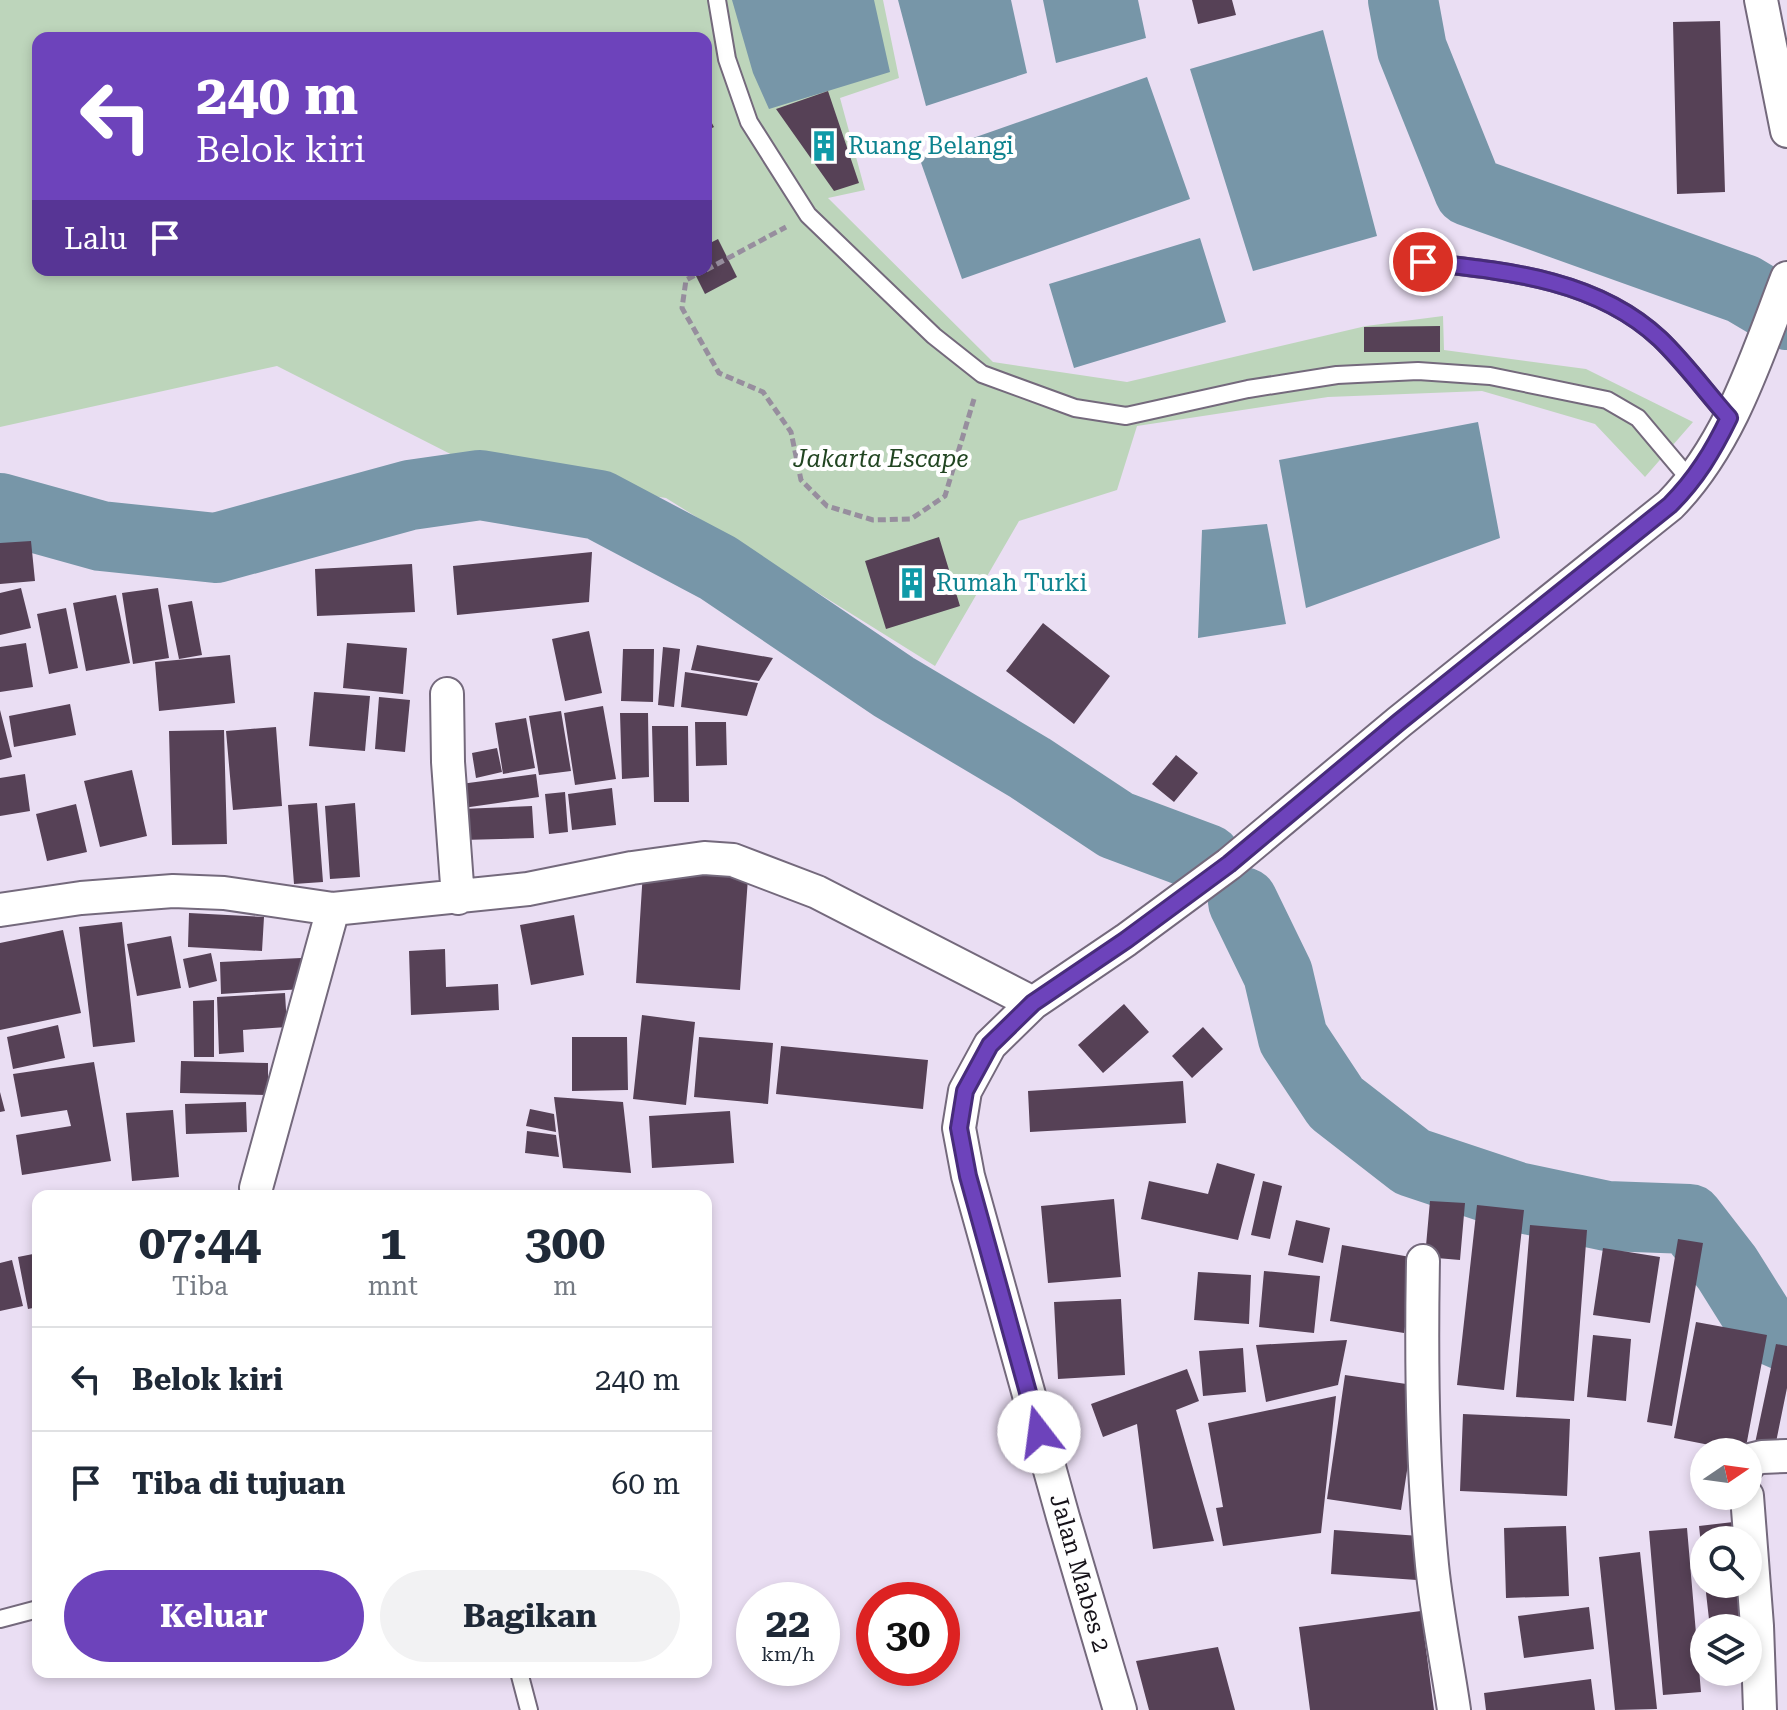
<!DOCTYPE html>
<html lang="id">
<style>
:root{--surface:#fff;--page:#f2f2f3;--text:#1f2937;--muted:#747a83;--line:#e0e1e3;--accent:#6d43bb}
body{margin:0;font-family:"Roboto Serif",serif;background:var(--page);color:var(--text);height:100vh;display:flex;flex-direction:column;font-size:30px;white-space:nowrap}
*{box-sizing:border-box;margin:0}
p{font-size:26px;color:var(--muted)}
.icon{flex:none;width:44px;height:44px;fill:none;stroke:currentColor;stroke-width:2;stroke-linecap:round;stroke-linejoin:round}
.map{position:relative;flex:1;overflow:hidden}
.side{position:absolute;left:32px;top:1190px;width:680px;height:488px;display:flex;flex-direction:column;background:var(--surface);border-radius:16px;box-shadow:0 4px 12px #0003}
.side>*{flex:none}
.guide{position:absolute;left:32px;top:32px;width:680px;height:244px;border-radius:16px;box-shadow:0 4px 12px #0003;background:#6d43bb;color:#fff;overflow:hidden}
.needle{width:52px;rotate:77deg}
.fabs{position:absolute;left:1690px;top:1438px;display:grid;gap:16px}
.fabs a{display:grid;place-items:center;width:72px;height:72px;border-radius:50%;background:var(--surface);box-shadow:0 4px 12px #0003;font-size:40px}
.speed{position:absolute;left:736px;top:1582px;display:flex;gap:16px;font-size:40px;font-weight:700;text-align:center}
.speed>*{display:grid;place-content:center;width:104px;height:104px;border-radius:50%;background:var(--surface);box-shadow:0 4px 12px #0003;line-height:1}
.speed small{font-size:20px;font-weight:400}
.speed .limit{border:12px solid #d22;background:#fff;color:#111}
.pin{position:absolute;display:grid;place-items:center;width:68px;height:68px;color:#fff;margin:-34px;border:4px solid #fff;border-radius:50%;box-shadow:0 2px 8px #0007}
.me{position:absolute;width:88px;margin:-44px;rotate:345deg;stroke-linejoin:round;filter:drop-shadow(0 0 6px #0008)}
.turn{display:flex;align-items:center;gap:28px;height:168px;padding:0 32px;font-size:36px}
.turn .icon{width:104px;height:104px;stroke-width:2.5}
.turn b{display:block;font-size:56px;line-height:68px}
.then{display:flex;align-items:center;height:76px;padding:0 32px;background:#0003;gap:16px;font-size:30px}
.eta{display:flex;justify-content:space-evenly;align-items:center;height:136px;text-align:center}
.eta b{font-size:48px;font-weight:700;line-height:56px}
.action{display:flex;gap:16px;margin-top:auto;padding:16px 32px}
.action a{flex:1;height:92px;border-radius:48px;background:var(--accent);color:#fff;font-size:32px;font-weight:700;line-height:92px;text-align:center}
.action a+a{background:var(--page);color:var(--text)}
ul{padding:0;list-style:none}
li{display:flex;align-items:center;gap:24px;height:104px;padding:0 32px;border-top:2px solid var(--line)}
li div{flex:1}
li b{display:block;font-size:30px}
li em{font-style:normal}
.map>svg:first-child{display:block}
.green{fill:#bdd5bb;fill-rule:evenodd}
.water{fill:#7796a8}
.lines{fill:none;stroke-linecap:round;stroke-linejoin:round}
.river{stroke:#7796a8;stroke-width:70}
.building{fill:#564156}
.service-casing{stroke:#74697c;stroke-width:20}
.minor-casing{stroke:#74697c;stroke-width:36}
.path{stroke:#978e9e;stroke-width:5;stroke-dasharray:8 4;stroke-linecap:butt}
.service{stroke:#fff;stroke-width:16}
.minor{stroke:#fff;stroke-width:32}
.route-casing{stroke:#472c7a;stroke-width:20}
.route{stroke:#6d43bb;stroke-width:14}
.labels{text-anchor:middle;stroke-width:8;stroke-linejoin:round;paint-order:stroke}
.culture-label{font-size:24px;fill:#0d838f;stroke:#fff;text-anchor:start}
.park-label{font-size:24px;font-style:italic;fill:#214521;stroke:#fff}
.street-label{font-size:24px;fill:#151118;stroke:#fff}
</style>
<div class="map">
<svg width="1787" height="1710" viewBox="0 0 1787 1710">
<rect width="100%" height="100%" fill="#eadef3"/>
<path class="green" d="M 0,0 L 883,0 L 899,78 L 840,98 L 865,190 L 828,198 L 993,362 L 1127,382 L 1366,326 L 1443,316 L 1444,350 L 1586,369 L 1693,422 L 1645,477 L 1595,424 L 1482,391 L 1328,397 L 1137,426 L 1117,490 L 1019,521 L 935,666 L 666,498 L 482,470 L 277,366 L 0,427 ZM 38,38 L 706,38 L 706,270 L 38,270 Z"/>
<path class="water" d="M 732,0 L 874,0 L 890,72 L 769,109 L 753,73 Z
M 898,0 L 1011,0 L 1027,73 L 926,106 Z
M 1043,0 L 1138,0 L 1146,38 L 1056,63 Z
M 1323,30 L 1377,236 L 1253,271 L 1190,69 Z
M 1147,77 L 1190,199 L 962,279 L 919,157 Z
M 1200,238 L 1226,322 L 1074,368 L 1049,284 Z
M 1478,422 L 1500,538 L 1306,608 L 1279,460 Z
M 1267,524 L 1286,624 L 1198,638 L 1202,530 Z"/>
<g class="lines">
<path class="river" d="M 1403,0 L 1412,49 L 1469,191 L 1743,289 L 1787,315
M 0,508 L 101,536 L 216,548 L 410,495 L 480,485 L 599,505 L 718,568 L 894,687 L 1030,768 L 1116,825 L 1207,859
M 1243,902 L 1278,974 L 1293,1038 L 1336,1103 L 1412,1162 L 1517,1197 L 1607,1216 L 1689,1219 L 1727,1268 L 1764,1327 L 1787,1337"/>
</g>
<path class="building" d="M 1192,0 L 1232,0 L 1236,15 L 1198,24 Z
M 1720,21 L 1725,192 L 1677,194 L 1673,22 Z
M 828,91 L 859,183 L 834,191 L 776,109 Z
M 706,112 L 714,127 L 706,131 Z
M 718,239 L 737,277 L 705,294 L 693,270 L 706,270 L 706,245 Z
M 1440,326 L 1440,352 L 1364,352 L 1364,327 Z
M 939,537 L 960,606 L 886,629 L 865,561 Z
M 31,541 L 35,581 L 0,584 L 0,543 Z
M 592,552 L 589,602 L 457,615 L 453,566 Z
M 412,564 L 415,612 L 317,616 L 315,569 Z
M 21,588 L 31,628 L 0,635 L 0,593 Z
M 158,588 L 169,658 L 133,664 L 122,593 Z
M 116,595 L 130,663 L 86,671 L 73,603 Z
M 192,601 L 202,655 L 179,659 L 168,605 Z
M 66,608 L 78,668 L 49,674 L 37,614 Z
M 1043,623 L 1110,676 L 1074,724 L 1006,671 Z
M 589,631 L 602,693 L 565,701 L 552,639 Z
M 26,643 L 33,687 L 0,692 L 0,647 Z
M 347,643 L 407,648 L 403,694 L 343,688 Z
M 697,645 L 773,658 L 759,681 L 691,670 Z
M 663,647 L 680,649 L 674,707 L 658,705 Z
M 623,649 L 654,649 L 653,702 L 621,701 Z
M 230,655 L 235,703 L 159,711 L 155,662 Z
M 685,672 L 758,683 L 747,716 L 681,707 Z
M 314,692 L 370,696 L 365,751 L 309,746 Z
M 379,697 L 410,700 L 405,752 L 375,749 Z
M 70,704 L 76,735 L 14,747 L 9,716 Z
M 603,706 L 616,779 L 575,785 L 564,713 Z
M 0,710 L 12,757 L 0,760 Z
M 561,711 L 571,771 L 539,775 L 529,716 Z
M 620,713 L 648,713 L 649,777 L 622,779 Z
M 526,718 L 535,768 L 503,774 L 495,723 Z
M 695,722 L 726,722 L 727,765 L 696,766 Z
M 652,726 L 688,726 L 689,802 L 654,802 Z
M 276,727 L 282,806 L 233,810 L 226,731 Z
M 224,730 L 227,844 L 172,845 L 169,731 Z
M 497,748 L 502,772 L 476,778 L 472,753 Z
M 1176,755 L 1198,773 L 1174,802 L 1152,784 Z
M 132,770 L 147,836 L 100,847 L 84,781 Z
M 25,774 L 30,811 L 0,816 L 0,778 Z
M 536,774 L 539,797 L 456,809 L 453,785 Z
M 612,788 L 616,825 L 572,830 L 568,794 Z
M 565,792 L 568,832 L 549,834 L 545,794 Z
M 317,803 L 323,882 L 294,884 L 288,805 Z
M 355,803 L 360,877 L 330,879 L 325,806 Z
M 76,804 L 87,852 L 47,861 L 36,814 Z
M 532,806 L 534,838 L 462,840 L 461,809 Z
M 643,871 L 748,878 L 740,990 L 636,983 Z
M 189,913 L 264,917 L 262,951 L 188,947 Z
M 574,915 L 584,975 L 531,985 L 520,925 Z
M 122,922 L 135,1042 L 93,1047 L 79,927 Z
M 63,930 L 81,1013 L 0,1030 L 0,943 Z
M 171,936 L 181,988 L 137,996 L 127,944 Z
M 445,949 L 446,987 L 498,984 L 499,1010 L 411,1015 L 409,951 Z
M 211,953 L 217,981 L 189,988 L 183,959 Z
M 301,958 L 303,989 L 221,994 L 220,962 Z
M 285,993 L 287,1027 L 243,1030 L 244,1052 L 219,1054 L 217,997 Z
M 214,1000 L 214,1057 L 194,1057 L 193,1001 Z
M 1124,1004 L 1149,1032 L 1103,1073 L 1078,1045 Z
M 642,1015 L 695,1022 L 686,1105 L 633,1099 Z
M 58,1025 L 65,1058 L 13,1069 L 7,1037 Z
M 1203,1027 L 1223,1049 L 1192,1078 L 1172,1056 Z
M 572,1037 L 627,1037 L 628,1090 L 572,1091 Z
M 699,1037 L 773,1043 L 768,1104 L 694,1097 Z
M 781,1046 L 928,1060 L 923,1109 L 776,1094 Z
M 181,1061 L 268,1063 L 268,1095 L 180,1093 Z
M 94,1062 L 111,1161 L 22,1175 L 16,1135 L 71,1126 L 67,1110 L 21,1117 L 13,1074 Z
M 1183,1081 L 1186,1123 L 1030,1132 L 1028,1091 Z
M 0,1092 L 5,1111 L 0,1112 Z
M 554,1097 L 623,1102 L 631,1173 L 563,1168 Z
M 246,1102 L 247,1132 L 186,1134 L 185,1104 Z
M 530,1109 L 554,1114 L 556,1132 L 526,1126 Z
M 173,1110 L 179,1177 L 132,1181 L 126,1113 Z
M 730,1111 L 734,1163 L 652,1168 L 649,1116 Z
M 527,1131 L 556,1135 L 559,1157 L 525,1153 Z
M 1217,1163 L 1255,1174 L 1238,1240 L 1141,1219 L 1149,1181 L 1208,1194 Z
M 1263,1181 L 1282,1186 L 1270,1239 L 1251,1235 Z
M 214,1190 L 215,1196 L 187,1196 L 186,1194 Z
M 1114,1199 L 1121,1277 L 1048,1283 L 1041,1206 Z
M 1430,1201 L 1465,1203 L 1460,1260 L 1425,1257 Z
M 1477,1205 L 1524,1210 L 1504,1390 L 1457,1385 Z
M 1296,1220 L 1330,1228 L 1323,1263 L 1288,1255 Z
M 1530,1225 L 1587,1230 L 1574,1401 L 1516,1397 Z
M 1678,1239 L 1703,1243 L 1672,1426 L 1647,1422 Z
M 1342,1245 L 1416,1258 L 1404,1333 L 1330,1321 Z
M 1603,1248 L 1660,1257 L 1650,1323 L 1593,1315 Z
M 38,1253 L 38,1307 L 28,1309 L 18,1257 Z
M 12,1260 L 23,1306 L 0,1311 L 0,1263 Z
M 1264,1271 L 1320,1276 L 1314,1333 L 1259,1327 Z
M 1198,1272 L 1251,1275 L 1249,1324 L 1194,1320 Z
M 1121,1299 L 1125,1375 L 1058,1379 L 1054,1302 Z
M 1696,1322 L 1767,1335 L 1745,1452 L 1674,1438 Z
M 1593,1335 L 1631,1339 L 1626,1401 L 1587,1397 Z
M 1347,1340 L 1338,1385 L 1266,1402 L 1256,1345 Z
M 1776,1344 L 1787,1346 L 1787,1388 L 1774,1452 L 1754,1448 Z
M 1243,1348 L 1246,1392 L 1203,1396 L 1199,1351 Z
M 1187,1369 L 1199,1401 L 1176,1410 L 1214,1541 L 1153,1549 L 1137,1424 L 1103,1437 L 1091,1404 Z
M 1345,1375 L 1420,1386 L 1401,1510 L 1327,1499 Z
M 1336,1396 L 1321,1533 L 1223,1546 L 1216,1508 L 1223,1507 L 1208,1423 Z
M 1463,1414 L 1570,1419 L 1567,1496 L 1460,1491 Z
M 1742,1521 L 1744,1540 L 1704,1540 L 1704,1554 L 1702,1554 L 1699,1526 Z
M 1566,1526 L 1569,1596 L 1506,1598 L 1504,1528 Z
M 1687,1528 L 1701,1692 L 1663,1695 L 1649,1531 Z
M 1334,1530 L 1420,1536 L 1417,1580 L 1331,1574 Z
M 1640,1552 L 1657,1709 L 1615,1710 L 1599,1557 Z
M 1705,1584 L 1749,1584 L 1748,1628 L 1710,1628 Z
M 1589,1607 L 1594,1649 L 1524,1658 L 1518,1616 Z
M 1421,1611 L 1434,1710 L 1310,1710 L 1299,1627 Z
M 1218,1647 L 1235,1710 L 1149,1710 L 1136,1661 Z
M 1591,1679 L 1595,1710 L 1486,1710 L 1484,1693 Z"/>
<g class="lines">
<defs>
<path id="service" d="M 717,0 L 727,59 L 749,122 L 808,215 L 934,336 L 982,374 L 1075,408 L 1126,416 L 1248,389 L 1337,375 L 1418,371 L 1490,376 L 1607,400 L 1638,418 L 1692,482
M 1423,262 C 1505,271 1597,279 1660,339 C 1685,363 1706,392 1729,418
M 0,1619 L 38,1609
M 519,1672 L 529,1710"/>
<path id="minor" d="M 1761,0 L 1787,131
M 447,694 L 448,762 L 458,898
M 0,910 L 81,898 L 173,891 L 224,893 L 333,909 L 528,889 L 632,868 L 704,858 L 733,860 L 817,892 L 1033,1003
M 256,1188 L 333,909
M 1423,1261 C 1421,1363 1422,1464 1432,1565 C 1437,1614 1447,1662 1454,1710
M 1748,1466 L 1750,1460 L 1762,1457 L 1787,1456
M 1747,1496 L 1757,1626 L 1760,1710
M 1120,1710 L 1063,1517 L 968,1176 L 959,1128 L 965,1091 L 990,1045 L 1033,1003 L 1126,940 L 1229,864 L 1399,722 L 1670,505 C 1730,444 1757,356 1787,278"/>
</defs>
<use href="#service" class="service-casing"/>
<use href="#minor" class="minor-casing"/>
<path class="path" d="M 705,270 L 686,280 L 682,308 L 719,373 L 763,392 L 791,432 L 801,480 L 827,506 L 873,520 L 911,519 L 945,496 L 974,399
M 706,270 L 786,227"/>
<use href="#service" class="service"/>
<use href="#minor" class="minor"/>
</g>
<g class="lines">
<defs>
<path id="route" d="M 1039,1432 L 968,1176 L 959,1128 L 965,1091 L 990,1045 L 1033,1003 L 1126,940 L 1229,864 L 1399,722 L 1670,505 C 1696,479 1713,451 1729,418 C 1706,392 1685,363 1660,339 C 1596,279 1506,271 1423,262"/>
</defs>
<use href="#route" class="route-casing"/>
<use href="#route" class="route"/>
</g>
<defs>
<symbol id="building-bare" viewBox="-9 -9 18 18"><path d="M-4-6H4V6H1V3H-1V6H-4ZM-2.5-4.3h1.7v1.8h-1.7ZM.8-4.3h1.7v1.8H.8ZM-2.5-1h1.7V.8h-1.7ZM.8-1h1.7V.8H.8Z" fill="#0f9aa8" stroke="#fff" stroke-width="2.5" paint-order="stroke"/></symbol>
</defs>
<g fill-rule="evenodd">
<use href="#building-bare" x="802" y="124" width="44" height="44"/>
<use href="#building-bare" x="890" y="561" width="44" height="44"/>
</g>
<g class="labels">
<g class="culture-label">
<text x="848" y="154">Ruang Belangi</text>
<text x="936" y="591">Rumah Turki</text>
</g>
<g class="park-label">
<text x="881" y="467">Jakarta Escape</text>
</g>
<g class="street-label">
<text transform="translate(1080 1573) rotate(74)" y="8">Jalan Mabes 2</text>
</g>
</g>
</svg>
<div class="fabs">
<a><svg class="needle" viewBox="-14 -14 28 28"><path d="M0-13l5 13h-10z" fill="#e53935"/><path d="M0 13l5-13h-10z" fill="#747a83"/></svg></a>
<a><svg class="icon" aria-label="search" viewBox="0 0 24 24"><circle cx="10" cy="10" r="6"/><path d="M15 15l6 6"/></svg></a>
<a><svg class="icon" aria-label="layers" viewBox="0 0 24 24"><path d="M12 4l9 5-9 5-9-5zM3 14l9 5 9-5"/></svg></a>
</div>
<div class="speed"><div>22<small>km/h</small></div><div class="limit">30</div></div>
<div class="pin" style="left:1423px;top:262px;background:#d93025"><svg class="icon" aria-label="arrive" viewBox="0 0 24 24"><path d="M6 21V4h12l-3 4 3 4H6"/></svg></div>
<svg class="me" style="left:1039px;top:1432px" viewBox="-20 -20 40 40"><circle r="19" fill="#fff"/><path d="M0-13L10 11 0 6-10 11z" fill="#6d43bb"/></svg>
<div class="guide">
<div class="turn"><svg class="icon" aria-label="left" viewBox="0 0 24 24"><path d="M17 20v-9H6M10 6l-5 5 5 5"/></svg><div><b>240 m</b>Belok kiri</div></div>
<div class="then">Lalu<svg class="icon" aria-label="arrive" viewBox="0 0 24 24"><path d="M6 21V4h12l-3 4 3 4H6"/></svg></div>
</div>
<section class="side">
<div class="eta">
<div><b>07:44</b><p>Tiba</p></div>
<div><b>1</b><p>mnt</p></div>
<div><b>300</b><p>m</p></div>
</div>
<ul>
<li><svg class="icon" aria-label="left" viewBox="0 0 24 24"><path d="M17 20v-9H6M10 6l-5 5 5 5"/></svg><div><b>Belok kiri</b></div><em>240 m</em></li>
<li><svg class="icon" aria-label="arrive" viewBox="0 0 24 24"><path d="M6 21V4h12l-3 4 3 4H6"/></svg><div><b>Tiba di tujuan</b></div><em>60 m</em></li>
</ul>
<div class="action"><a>Keluar</a><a>Bagikan</a></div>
</section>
</div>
